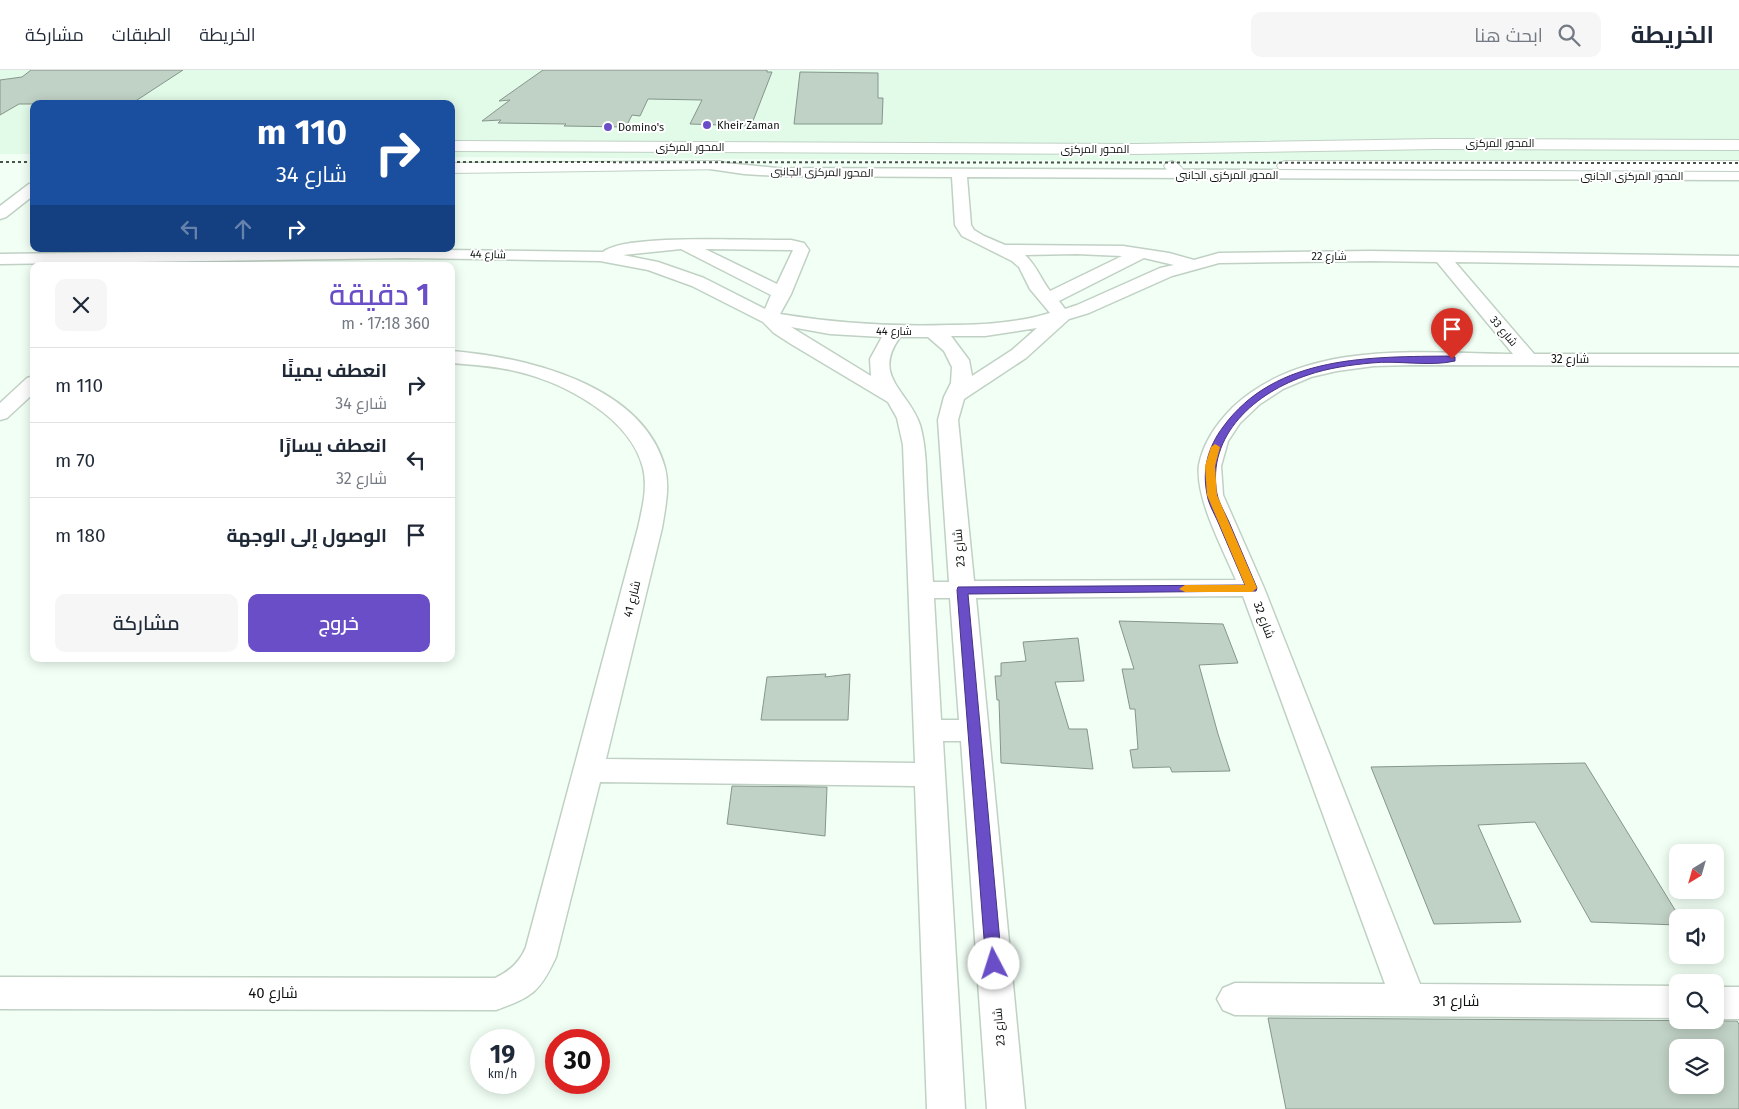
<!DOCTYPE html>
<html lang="ar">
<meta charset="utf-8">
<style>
:root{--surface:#fff;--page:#f6f6f7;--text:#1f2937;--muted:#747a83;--line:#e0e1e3;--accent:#6a4ec7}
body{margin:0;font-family:"Fira Sans",Cairo,sans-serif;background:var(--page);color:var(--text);direction:rtl;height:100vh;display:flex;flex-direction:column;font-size:19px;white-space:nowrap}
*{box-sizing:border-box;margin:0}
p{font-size:16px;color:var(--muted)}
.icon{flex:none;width:28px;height:28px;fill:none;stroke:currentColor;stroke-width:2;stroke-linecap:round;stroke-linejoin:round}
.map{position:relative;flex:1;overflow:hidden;direction:ltr}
.panel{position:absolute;left:30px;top:192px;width:425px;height:400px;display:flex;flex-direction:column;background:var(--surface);border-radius:10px;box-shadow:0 2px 12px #0003;direction:rtl}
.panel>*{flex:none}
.top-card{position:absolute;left:30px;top:30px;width:425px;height:152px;border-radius:10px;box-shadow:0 2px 12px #0003;direction:rtl;background:#1a4fa0;color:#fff;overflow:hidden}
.needle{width:32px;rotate:217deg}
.controls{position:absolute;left:1669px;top:774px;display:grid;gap:10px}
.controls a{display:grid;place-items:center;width:55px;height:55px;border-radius:10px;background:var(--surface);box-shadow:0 2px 12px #0003;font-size:25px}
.speed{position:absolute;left:470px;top:959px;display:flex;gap:10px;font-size:25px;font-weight:700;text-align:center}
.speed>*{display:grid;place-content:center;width:65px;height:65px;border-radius:50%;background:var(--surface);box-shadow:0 2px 12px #0003;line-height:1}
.speed small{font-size:12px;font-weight:400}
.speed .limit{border:8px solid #d22;background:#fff;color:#111}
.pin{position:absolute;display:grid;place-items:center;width:42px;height:42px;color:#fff;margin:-51px -21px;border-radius:50% 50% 50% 0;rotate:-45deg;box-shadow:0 0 5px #0007}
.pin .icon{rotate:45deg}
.me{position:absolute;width:55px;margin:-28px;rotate:355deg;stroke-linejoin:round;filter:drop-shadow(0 0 4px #0008)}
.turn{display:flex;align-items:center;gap:18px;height:105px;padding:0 25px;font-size:22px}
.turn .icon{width:65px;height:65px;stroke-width:2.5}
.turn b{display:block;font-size:35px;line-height:42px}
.lanes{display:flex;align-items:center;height:48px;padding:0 25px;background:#0003;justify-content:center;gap:25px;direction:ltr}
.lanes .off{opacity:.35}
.round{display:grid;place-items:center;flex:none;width:52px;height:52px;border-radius:10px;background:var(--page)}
.summary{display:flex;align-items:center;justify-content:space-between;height:85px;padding:0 25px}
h1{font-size:30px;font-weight:600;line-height:38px;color:var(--accent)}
.primary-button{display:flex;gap:10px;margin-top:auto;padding:10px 25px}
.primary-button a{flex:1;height:58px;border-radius:10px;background:var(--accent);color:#fff;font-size:20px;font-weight:600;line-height:58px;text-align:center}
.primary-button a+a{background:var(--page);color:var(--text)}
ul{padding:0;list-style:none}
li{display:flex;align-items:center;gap:15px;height:75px;padding:0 25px;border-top:1px solid var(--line)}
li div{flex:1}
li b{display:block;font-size:19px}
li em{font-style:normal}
header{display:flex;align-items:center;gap:30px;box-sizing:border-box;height:70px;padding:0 25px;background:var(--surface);border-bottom:1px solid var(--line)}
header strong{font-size:24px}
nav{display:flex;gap:28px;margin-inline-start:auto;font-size:18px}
.search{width:350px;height:45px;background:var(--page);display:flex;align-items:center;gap:12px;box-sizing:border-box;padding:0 18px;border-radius:10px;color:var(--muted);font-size:19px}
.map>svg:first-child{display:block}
.built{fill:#e2fae8}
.building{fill:#c0d1c5;stroke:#86968b;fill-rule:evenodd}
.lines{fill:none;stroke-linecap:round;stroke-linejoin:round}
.street-casing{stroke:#c0d1c4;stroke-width:3}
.secondary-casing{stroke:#c0d1c4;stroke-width:2}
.street{fill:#fff;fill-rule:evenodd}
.secondary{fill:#fff;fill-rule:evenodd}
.rail{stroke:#4a524c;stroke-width:2;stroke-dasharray:3 3;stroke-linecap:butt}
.route{fill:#6a4ec7;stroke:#453381}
.slow{fill:#f59e0b}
.poi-dot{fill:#6a4ec7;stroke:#fff;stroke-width:2}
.labels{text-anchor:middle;stroke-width:4;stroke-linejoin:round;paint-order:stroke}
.far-poi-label{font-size:11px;fill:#0c120e;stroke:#fff;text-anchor:start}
.far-street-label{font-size:11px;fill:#0c120e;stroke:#fff}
.street-label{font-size:12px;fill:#0c120e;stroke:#fff}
.near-street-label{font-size:15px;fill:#0c120e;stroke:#fff}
</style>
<header>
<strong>الخريطة</strong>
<div class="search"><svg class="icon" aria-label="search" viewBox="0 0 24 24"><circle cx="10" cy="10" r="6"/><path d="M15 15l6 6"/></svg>ابحث هنا</div>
<nav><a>الخريطة</a><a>الطبقات</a><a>مشاركة</a></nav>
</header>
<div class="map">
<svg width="1739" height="1039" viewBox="0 0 1739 1039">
<rect width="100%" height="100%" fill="#f1fff5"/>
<path class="built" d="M 0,0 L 1739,0 L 1739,92 L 945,90 L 451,87 L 451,34 L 34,34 L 34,84 L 0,84 Z"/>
<path class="building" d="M 31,0 L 183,0 L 131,34 L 19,34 L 0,45 L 0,10 L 22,7 Z
M 543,0 L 767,0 L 767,2 L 772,2 L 751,56 L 690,54 L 702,30 L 648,29 L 640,46 L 632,45 L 626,57 L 564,56 L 566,54 L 498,53 L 501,50 L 482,51 L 510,30 L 499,31 Z
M 800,2 L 878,3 L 878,28 L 883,28 L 882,54 L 794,54 Z
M 1119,551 L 1223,554 L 1238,593 L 1199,595 L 1218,664 L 1230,701 L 1172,702 L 1170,697 L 1133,698 L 1130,680 L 1138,679 L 1135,639 L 1130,639 L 1122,599 L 1134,599 Z
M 1078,568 L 1084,611 L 1055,612 L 1069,659 L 1087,659 L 1093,699 L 1001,693 L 999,630 L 997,630 L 995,606 L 1001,606 L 1001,593 L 1026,591 L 1023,572 Z
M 826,604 L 825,607 L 850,604 L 848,650 L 761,650 L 767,607 Z
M 1585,693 L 1680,848 L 1678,848 L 1678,855 L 1591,852 L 1535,752 L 1478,755 L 1521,852 L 1434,854 L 1371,697 Z
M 732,716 L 827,717 L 825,766 L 727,754 Z
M 1268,948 L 1737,951 L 1739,954 L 1739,1039 L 1286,1039 ZM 1678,978 L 1715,978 L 1715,1015 L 1678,1015 Z"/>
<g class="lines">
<defs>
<path id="street" d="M 715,92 L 777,98 L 1739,102 L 1739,110 L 967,107 L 971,155 L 974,160 L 984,166 L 1005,175 L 1123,176 L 1169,183 L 1194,190 L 1219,183 L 1370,181 L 1739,186 L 1739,196 L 1455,192 L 1534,284 L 1739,284 L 1739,296 L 1414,295 L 1374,296 L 1337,301 L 1311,307 L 1283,319 L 1260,334 L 1240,353 L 1228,371 L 1221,396 L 1223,425 L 1264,518 L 1420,914 L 1678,916 L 1678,948 L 1235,945 L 1223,940 L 1217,929 L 1223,918 L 1235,913 L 1385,914 L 1243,526 L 976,528 L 1025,1039 L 987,1039 L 961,671 L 943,671 L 965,1039 L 927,1039 L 915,716 L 600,712 L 556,887 C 540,922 532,927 496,940 L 0,939 L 0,907 L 495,908 C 510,901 520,892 526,877 L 638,458 C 642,439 648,418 643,398 C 631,348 565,313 519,302 C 497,296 474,295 451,293 L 451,281 C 525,287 643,314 665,398 C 670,418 665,439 662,458 L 606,689 L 915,693 L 903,375 L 897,348 L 888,332 L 791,274 L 774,263 L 763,252 L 692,216 L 648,200 L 600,191 L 406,188 L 0,194 L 0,184 L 356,179 L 603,182 C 624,163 757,171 791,170 L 804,173 L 809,180 L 791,224 L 780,244 C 836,253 891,257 948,255 C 982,255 1017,253 1050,243 L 1030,219 L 1019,197 L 1012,191 L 962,166 L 955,155 L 952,107 L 777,106 L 744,104 L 710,99 L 708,96 L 710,93 ZM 681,179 L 771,225 L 765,239 L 704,208 L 658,192 L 623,185 ZM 705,179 L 793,180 L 777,214 ZM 1076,184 L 1122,186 L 1050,221 C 1041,209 1036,195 1025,185 ZM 1144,188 L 1174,195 L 1160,198 L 1077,235 L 1065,239 L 1059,231 ZM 1370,191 L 1437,192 L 1513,284 C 1421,283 1306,269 1233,337 C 1217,353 1203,373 1199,395 C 1195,428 1223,479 1236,510 L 974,511 L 958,350 L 964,329 L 1026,288 L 1069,249 L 1089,243 L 1172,206 L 1219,193 ZM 791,257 L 830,264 L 882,267 L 870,289 L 871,306 ZM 1037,258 L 1012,280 L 972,306 L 969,290 L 951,266 L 985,266 ZM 900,267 L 928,267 L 944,281 L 952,297 L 951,313 L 944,327 L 938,350 L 949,512 L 933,512 C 931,481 929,451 927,420 C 926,398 926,376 920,355 C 909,321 871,307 900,267 ZM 934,528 L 950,528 L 959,650 L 941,650 Z
M 34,113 L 34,125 L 6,147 L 0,149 L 0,136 L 29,114 Z
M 34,306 L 34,323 L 7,348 L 0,350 L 0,333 L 27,308 Z
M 1715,917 L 1739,917 L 1739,949 L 1715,949 Z"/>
<path id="secondary" d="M 1437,69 L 1739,70 L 1739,80 L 1437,79 L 1135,84 L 451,81 L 451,71 L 1135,74 Z
M 720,91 L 726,93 L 728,96 L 726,99 L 451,103 L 451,93 Z
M 1172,91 C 1179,93 1182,98 1186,104 L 1184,107 L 1172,107 L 1164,96 L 1166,93 Z
M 1285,91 L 1739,91 L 1739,101 L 1279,99 L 1277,96 L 1279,93 Z"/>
</defs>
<use href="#street" class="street-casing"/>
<use href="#secondary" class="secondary-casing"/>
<use href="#street" class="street"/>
<use href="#secondary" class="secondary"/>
<path class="rail" d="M 0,92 L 34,92
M 451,92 L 1739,93"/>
</g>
<path class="route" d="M 1452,286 L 1455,287 L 1455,291 C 1428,297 1399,290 1371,293 C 1350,295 1328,298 1308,305 C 1256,322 1206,365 1217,424 C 1219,433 1225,443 1229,452 C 1238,474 1248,496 1257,518 L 1256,521 L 968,524 L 1002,894 L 1000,899 L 994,901 L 988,899 L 986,894 L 957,520 L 958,517 L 1245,515 C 1236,494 1227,473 1218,452 C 1214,443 1208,433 1207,424 C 1202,399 1208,377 1223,357 C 1276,284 1372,287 1452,286 Z"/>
<path class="slow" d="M 1215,374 L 1220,377 L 1215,396 L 1217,425 L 1257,518 L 1252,522 L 1185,522 L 1179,519 L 1185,515 L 1245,515 L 1207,425 L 1205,396 L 1211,377 Z"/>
<g class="poi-dot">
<circle cx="707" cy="55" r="5"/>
<circle cx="608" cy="57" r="5"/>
</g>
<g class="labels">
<g class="far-poi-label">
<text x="717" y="59">Kheir Zaman</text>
<text x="618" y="61">Domino's</text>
</g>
<g class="far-street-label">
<text x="1500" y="77">المحور المركزى</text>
<text x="690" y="81">المحور المركزى</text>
<text x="1095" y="83">المحور المركزى</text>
<text transform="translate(822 102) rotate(1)" y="4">المحور المركزى الجانبى</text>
<text x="1227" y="109">المحور المركزى الجانبى</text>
<text x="1632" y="110">المحور المركزى الجانبى</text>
<text transform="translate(488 184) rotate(1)" y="4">شارع 44</text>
<text x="1329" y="190">شارع 22</text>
<text x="894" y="265">شارع 44</text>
<text transform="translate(1504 261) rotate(50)" y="4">شارع 33</text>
</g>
<g class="street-label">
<text x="1570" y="293">شارع 32</text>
<text transform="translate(959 478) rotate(-95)" y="4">شارع 23</text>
<text transform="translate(632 529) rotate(-76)" y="4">شارع 41</text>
<text transform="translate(1264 550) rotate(69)" y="4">شارع 32</text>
<text transform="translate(999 957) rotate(-95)" y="4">شارع 23</text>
</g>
<g class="near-street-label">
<text x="273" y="928">شارع 40</text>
<text x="1456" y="936">شارع 31</text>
</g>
</g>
</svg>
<div class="controls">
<a><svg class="needle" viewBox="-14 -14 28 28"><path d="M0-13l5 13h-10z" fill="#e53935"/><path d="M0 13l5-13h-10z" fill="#747a83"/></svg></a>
<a><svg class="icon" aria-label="sound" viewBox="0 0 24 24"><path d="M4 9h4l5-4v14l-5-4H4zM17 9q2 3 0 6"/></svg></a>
<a><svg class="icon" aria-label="search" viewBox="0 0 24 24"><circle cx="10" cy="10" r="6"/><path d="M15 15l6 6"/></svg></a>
<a><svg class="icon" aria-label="layers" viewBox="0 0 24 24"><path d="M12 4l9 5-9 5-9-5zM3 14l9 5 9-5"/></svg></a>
</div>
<div class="speed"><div>19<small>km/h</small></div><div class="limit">30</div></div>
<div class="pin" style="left:1452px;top:289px;background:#d93025"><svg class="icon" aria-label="arrive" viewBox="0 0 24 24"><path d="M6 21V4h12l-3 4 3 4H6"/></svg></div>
<svg class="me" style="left:994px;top:894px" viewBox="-20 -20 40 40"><circle r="19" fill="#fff"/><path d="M0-13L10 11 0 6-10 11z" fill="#6a4ec7"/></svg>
<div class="top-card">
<div class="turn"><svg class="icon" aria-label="right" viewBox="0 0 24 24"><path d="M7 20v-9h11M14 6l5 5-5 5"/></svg><div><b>110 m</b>شارع 34</div></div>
<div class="lanes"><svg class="icon off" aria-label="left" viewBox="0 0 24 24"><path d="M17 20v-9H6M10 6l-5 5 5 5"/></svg><svg class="icon off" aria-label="ahead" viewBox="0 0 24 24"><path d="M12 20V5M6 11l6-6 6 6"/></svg><svg class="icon" aria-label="right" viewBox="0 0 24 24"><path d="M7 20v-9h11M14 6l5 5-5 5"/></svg></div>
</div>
<section class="panel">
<div class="summary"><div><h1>1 دقيقة</h1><p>360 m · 17:18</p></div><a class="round"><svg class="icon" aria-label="close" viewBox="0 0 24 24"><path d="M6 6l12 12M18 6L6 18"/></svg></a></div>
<ul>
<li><svg class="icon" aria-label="right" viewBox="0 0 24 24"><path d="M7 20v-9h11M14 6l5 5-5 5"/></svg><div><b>انعطف يمينًا</b><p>شارع 34</p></div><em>110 m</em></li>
<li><svg class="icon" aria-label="left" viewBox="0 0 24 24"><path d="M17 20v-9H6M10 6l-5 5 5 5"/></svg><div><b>انعطف يسارًا</b><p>شارع 32</p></div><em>70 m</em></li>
<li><svg class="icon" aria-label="arrive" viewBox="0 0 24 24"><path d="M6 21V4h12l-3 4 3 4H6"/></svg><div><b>الوصول إلى الوجهة</b></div><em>180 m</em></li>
</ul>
<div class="primary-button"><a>خروج</a><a>مشاركة</a></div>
</section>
</div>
